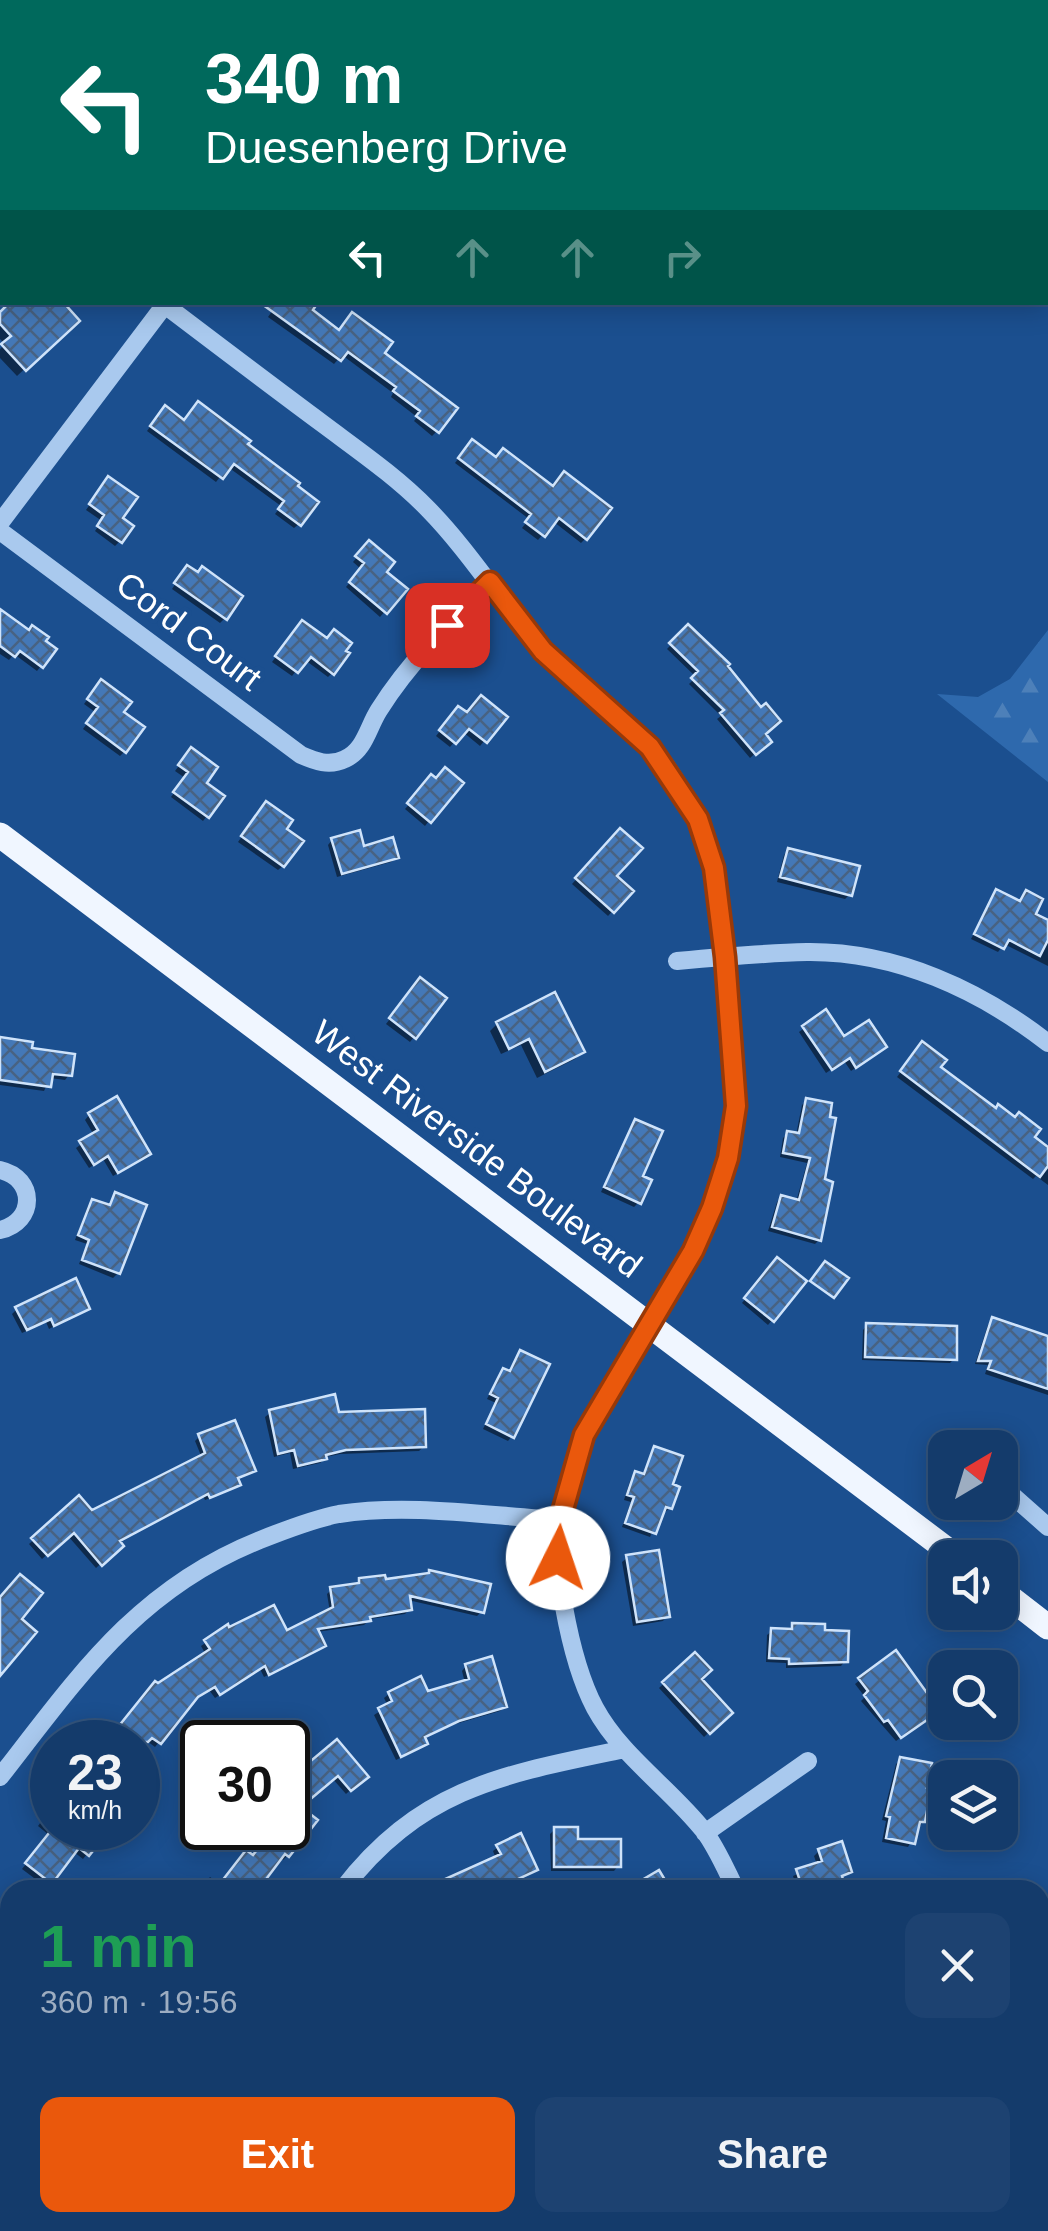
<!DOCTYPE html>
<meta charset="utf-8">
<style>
:root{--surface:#143b6b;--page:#1d4271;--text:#f1f3f6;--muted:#9dadc1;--line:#33557e;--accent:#ea580c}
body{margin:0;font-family:Arial,sans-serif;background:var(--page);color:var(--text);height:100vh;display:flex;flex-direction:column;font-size:38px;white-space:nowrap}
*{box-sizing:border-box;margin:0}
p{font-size:32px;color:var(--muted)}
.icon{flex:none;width:55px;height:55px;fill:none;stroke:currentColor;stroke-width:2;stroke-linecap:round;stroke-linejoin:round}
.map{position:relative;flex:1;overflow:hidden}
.drawer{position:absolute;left:0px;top:1880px;width:1050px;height:352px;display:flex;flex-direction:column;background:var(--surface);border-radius:30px 30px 0 0;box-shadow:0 5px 25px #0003,0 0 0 2px var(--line)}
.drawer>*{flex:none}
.hud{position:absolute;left:0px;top:0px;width:1050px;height:305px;box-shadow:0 5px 25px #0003,0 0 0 2px var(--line);background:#00695c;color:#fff;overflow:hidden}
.needle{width:65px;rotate:38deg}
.controls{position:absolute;left:928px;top:1430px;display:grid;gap:20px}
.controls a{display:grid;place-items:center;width:90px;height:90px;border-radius:20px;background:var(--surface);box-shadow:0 5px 25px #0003,0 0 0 2px var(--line);font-size:50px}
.speed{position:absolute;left:30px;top:1720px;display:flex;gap:20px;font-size:50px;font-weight:700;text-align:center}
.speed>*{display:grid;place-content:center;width:130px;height:130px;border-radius:50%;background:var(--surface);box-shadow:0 5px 25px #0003,0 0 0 2px var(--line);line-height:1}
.speed small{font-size:25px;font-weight:400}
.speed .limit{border:5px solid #111;border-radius:15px;background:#fff;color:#111}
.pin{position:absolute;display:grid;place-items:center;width:85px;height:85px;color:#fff;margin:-42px;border-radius:20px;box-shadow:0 5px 15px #0006}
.me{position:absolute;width:110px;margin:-55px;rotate:4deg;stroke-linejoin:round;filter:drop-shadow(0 0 8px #0008)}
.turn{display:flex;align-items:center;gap:35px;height:210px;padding:0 40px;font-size:45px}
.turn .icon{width:130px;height:130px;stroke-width:2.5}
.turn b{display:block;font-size:70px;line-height:85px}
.lanes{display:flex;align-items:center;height:95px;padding:0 40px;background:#0003;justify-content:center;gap:50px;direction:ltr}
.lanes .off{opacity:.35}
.round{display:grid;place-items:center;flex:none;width:105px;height:105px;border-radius:20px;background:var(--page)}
.headline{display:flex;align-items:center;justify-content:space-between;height:170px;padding:0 40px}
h1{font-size:60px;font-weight:700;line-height:75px;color:#1e9e55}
.button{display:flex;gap:20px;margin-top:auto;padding:20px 40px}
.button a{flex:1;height:115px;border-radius:20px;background:var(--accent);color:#fff;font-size:40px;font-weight:700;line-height:115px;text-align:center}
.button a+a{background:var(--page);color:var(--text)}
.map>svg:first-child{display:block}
.forest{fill:url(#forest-firs)}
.shadow{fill:#0007}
.building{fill:url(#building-cross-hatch);stroke:#cfe3fa;stroke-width:2.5}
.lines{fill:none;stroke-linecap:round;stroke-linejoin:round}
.minor{stroke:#a9c9ee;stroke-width:18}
.major{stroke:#f0f6ff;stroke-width:25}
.route-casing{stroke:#983908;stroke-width:25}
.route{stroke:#ea580c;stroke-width:18}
.labels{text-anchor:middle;stroke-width:9;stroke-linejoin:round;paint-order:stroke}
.street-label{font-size:35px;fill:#fff;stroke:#1b4f8f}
</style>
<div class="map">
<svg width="1048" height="2231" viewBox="0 0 1048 2231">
<defs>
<pattern id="forest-firs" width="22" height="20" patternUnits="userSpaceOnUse" patternTransform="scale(2.5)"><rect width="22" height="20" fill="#2e69ad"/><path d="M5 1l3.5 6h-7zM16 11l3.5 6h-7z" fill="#4d80b9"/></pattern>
<pattern id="building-cross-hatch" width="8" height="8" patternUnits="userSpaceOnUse" patternTransform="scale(2.5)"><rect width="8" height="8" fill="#4478b7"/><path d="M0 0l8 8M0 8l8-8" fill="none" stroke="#486282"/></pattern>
</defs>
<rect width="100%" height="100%" fill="#1b4f8f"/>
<path class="forest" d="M 1048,630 L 1048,782 L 937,694 L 978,697 L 1010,679 Z"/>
<path class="shadow" d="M 0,75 L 2,76 L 2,118 L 0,117 Z
M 275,307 L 309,311 L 339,332 L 381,353 L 437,431 L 432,436 L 414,421 L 417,417 L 391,397 L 393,393 L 342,355 L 334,364 L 268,317 Z
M 0,315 L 76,321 L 17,376 L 0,358 L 0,349 L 5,344 L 0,339 Z
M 160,413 L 244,445 L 294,487 L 299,524 L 294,528 L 275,514 L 281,506 L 228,467 L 216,482 L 147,431 Z
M 467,447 L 495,460 L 585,539 L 581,543 L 554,522 L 538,540 L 522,528 L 529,519 L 455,463 Z
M 104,484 L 119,519 L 120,541 L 115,546 L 95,531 L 102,521 L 86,510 Z
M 369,543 L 384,572 L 404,589 L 380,617 L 346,587 L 361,569 L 353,562 Z
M 183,572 L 225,618 L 220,623 L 172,589 Z
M 0,621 L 41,666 L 37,671 L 14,654 L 9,660 L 0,654 Z
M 298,627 L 332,673 L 328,677 L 305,660 L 292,676 L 272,662 Z
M 688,627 L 769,741 L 750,758 L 717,719 L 721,716 L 689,684 L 696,677 L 667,649 Z
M 97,687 L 121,712 L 125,751 L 120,756 L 83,729 L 95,712 L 84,704 Z
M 454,713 L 467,715 L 504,717 L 480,746 L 463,732 L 450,747 L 436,736 Z
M 187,755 L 203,783 L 207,816 L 203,821 L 171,797 L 185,778 L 175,771 Z
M 432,778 L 429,821 L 425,826 L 405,809 Z
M 262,808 L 283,829 L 283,866 L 278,870 L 238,842 Z
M 620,831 L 614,876 L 631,891 L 608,916 L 572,884 Z
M 332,840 L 363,849 L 396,857 L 391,862 L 337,877 L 328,845 Z
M 788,850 L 850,894 L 845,899 L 777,882 L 784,855 Z
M 997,892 L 1019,904 L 1026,893 L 1033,915 L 1048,922 L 1048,966 L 1004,944 L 998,952 L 971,939 Z
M 416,985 L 414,1037 L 410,1042 L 386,1024 Z
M 825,1013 L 844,1040 L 880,1051 L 851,1071 L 844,1061 L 826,1073 L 799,1032 Z
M 497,1024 L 582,1052 L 575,1059 L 537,1078 L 521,1045 L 501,1054 L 490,1031 Z
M 0,1040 L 30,1050 L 69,1075 L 65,1080 L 50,1078 L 44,1091 L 0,1085 Z
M 918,1049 L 1048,1150 L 1048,1185 L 1036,1176 L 1033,1179 L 897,1077 Z
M 806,1101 L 822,1181 L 819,1240 L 815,1244 L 768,1231 L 777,1202 L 781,1197 L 796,1202 L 807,1163 L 780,1157 L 783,1138 L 788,1133 L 796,1135 L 802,1105 Z
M 89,1115 L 144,1158 L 113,1176 L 103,1159 L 89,1168 L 76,1148 L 94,1135 L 85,1120 Z
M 635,1122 L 639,1177 L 639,1202 L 634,1207 L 601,1192 Z
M 116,1195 L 118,1273 L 113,1278 L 79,1264 L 87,1244 L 75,1240 L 88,1206 L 93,1202 L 108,1207 Z
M 773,1264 L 772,1320 L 768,1325 L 742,1303 Z
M 87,1308 L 49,1329 L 46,1322 L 22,1333 L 12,1314 L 17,1309 Z
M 993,1320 L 1048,1338 L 1048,1395 L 985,1374 L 988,1365 L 975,1364 L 988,1325 Z
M 867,1325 L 954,1359 L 950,1363 L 862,1360 L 863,1330 Z
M 521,1353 L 512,1436 L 508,1441 L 483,1429 L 496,1403 L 487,1399 L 499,1375 L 503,1371 L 508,1373 Z
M 270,1413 L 424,1446 L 419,1451 L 340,1454 L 326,1457 L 320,1463 L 293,1469 L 290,1453 L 274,1457 L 265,1417 Z
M 199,1437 L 253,1470 L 236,1480 L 238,1485 L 233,1489 L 205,1500 L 203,1496 L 117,1542 L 121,1546 L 96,1568 L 68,1536 L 42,1559 L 29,1544 L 79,1499 L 92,1513 L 202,1458 L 195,1441 Z
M 654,1449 L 670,1486 L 670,1508 L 665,1512 L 662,1511 L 650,1537 L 622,1527 L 631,1502 L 624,1500 L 631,1478 L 636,1474 L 642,1476 Z
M 627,1558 L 667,1616 L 663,1621 L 633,1626 L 622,1562 Z
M 360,1581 L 384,1582 L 482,1611 L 477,1616 L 408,1600 L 409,1610 L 405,1614 L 370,1619 L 364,1625 L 317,1632 L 323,1646 L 319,1650 L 264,1677 L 260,1669 L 215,1698 L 209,1690 L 193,1700 L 155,1747 L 147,1741 L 138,1752 L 138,1742 L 108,1742 L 151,1689 L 206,1655 L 201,1646 L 227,1628 L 286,1634 L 330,1612 L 327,1594 L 332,1589 L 355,1586 Z
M 794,1625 L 845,1661 L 841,1666 L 786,1668 L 786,1663 L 766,1662 L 767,1635 L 772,1631 L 789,1630 Z
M 694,1655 L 699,1679 L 730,1712 L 704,1737 L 659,1688 Z
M 466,1666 L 504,1706 L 500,1711 L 452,1725 L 423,1739 L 425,1743 L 420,1748 L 396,1760 L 374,1715 L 388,1706 L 384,1698 L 389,1694 L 427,1694 L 465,1683 L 462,1671 Z
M 860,1680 L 932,1715 L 896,1741 L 861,1701 L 865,1697 L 855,1684 Z
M 336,1742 L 365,1777 L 346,1794 L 332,1778 L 298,1807 L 288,1855 L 283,1860 L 280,1857 L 255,1890 L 199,1890 L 210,1877 L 221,1885 L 252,1858 L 273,1831 L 268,1828 L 288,1828 L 288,1784 Z
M 901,1760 L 923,1821 L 908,1847 L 882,1842 L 886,1821 L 882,1820 L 896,1764 Z
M 52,1807 L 52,1828 L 125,1828 L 117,1836 L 107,1829 L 83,1859 L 74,1852 L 46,1887 L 22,1869 L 49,1835 L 38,1826 Z
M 555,1829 L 576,1842 L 618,1866 L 614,1871 L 551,1871 L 550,1834 Z
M 498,1847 L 535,1870 L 495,1890 L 429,1890 L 440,1878 L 444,1882 L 496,1859 L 493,1851 Z
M 819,1851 L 849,1871 L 840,1878 L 844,1890 L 797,1890 L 793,1876 L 817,1865 L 814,1856 Z
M 1040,2025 L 1048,2028 L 1048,2054 L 1040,2051 Z
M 1040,2083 L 1048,2086 L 1048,2111 L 1040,2108 Z
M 1048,2116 L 1048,2142 L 1040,2140 Z
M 1048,2157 L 1048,2177 L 1042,2175 Z
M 422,2222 L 423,2231 L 372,2231 L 375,2228 Z
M 825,2222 L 855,2229 L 855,2231 L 816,2231 L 815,2222 Z"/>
<path class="building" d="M 10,302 L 63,302 L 80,321 L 26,371 L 1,344 L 11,336 L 0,324 L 0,312 Z
M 259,302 L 318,302 L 313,310 L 339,330 L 352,312 L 393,342 L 385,353 L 458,408 L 439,433 L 416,416 L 420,411 L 393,391 L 396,387 L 348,352 L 341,361 Z
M 198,401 L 251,441 L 248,444 L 300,483 L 298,486 L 319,502 L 301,526 L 278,509 L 284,501 L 234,464 L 223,479 L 150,426 L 165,405 L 184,420 Z
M 472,439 L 496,457 L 503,448 L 553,486 L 564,471 L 612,508 L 587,540 L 559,518 L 545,537 L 525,522 L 531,514 L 458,458 Z
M 108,476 L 138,497 L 123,518 L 134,526 L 122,543 L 97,526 L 104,515 L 89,504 Z
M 369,540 L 395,562 L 387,572 L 408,589 L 387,614 L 349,582 L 364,563 L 355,556 Z
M 187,565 L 198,572 L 202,566 L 243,596 L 227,620 L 174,583 Z
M 0,609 L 29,630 L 32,625 L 49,637 L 46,641 L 57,649 L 43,668 L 20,651 L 15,657 L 0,646 Z
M 302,620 L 327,638 L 334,629 L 352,643 L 346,651 L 350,653 L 334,675 L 311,657 L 298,673 L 275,656 Z
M 688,624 L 730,664 L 728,666 L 761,707 L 766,703 L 781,721 L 766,734 L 772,742 L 756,755 L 720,713 L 724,710 L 691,678 L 698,671 L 669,643 Z
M 101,679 L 132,702 L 124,712 L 145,727 L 126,753 L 86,723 L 98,707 L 87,699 Z
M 481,695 L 508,717 L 487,743 L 469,729 L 456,744 L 439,730 L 458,706 L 467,712 Z
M 191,747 L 218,767 L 207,783 L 225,796 L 209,818 L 173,792 L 188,772 L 178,765 Z
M 445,767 L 464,783 L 431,823 L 407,803 L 431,774 L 436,778 Z
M 266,801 L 293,820 L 287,829 L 304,841 L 284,867 L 241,836 Z
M 620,828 L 643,848 L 617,876 L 634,891 L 614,913 L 575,878 Z
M 360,830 L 364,846 L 393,837 L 399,858 L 342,874 L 331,838 Z
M 788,848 L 860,866 L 852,896 L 780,877 Z
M 996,889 L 1020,901 L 1026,890 L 1043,899 L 1036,914 L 1048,920 L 1048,940 L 1040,956 L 1009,940 L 1004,949 L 974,934 Z
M 420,977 L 447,998 L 416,1039 L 389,1018 Z
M 555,992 L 585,1052 L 545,1072 L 529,1039 L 509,1049 L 496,1022 Z
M 826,1009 L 844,1036 L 869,1020 L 887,1047 L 856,1068 L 850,1058 L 832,1070 L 802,1026 Z
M 0,1037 L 33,1042 L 32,1048 L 75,1054 L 72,1076 L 53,1074 L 51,1087 L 0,1080 Z
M 922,1041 L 947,1060 L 941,1067 L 996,1108 L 998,1104 L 1015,1117 L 1019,1112 L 1041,1129 L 1035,1137 L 1048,1147 L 1048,1166 L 1040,1177 L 900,1071 Z
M 117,1096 L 151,1154 L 118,1173 L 108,1156 L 94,1165 L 79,1141 L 98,1130 L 88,1113 Z
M 806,1098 L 832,1103 L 830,1117 L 836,1118 L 825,1179 L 833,1182 L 821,1241 L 772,1227 L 781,1195 L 799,1200 L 810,1158 L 783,1153 L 787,1131 L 799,1133 Z
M 635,1119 L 663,1131 L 643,1176 L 652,1180 L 641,1204 L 604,1187 Z
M 115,1192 L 147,1205 L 120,1274 L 82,1260 L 89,1240 L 78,1235 L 92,1199 L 110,1205 Z
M 777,1257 L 807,1281 L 774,1322 L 744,1298 Z
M 825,1261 L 849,1278 L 834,1298 L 810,1281 Z
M 76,1278 L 90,1309 L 54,1326 L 51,1319 L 27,1330 L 15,1307 Z
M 992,1317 L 1048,1336 L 1048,1389 L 988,1369 L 991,1361 L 978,1361 Z
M 866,1323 L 957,1326 L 957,1360 L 865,1357 Z
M 520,1350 L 550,1364 L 514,1438 L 486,1424 L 498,1398 L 490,1394 L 503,1368 L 510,1371 Z
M 335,1394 L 339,1412 L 425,1409 L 426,1447 L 346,1450 L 326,1455 L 327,1459 L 298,1466 L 294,1450 L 278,1454 L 269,1410 Z
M 235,1420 L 256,1471 L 238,1478 L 241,1485 L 210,1498 L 208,1494 L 120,1541 L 124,1546 L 102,1566 L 74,1533 L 48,1556 L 31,1538 L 79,1495 L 92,1510 L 205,1453 L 198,1434 Z
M 654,1446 L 683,1456 L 673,1484 L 680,1487 L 672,1509 L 666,1507 L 656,1534 L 625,1523 L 634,1497 L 627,1495 L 635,1471 L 644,1474 Z
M 659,1550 L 670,1617 L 637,1622 L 626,1555 Z
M 429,1570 L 491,1584 L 484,1613 L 410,1596 L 412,1610 L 370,1617 L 371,1621 L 318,1629 L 326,1646 L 269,1675 L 265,1666 L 220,1695 L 215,1687 L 198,1697 L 161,1744 L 152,1738 L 148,1742 L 106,1742 L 155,1681 L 158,1683 L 210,1649 L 204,1640 L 228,1624 L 229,1627 L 274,1605 L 287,1630 L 333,1607 L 330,1587 L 359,1583 L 359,1578 L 385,1575 L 386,1579 L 429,1573 Z
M 20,1574 L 43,1593 L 22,1619 L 37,1632 L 0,1676 L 0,1597 Z
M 792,1623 L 825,1624 L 825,1630 L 849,1631 L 848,1662 L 789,1664 L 789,1659 L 769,1658 L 771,1628 L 792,1629 Z
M 896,1650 L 940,1711 L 901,1738 L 888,1720 L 884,1722 L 864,1695 L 868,1691 L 858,1678 Z
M 695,1652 L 712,1670 L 702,1679 L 733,1713 L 710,1734 L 662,1682 Z
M 492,1656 L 507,1707 L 459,1721 L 425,1737 L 428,1744 L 401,1757 L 378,1708 L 392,1701 L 388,1692 L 421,1676 L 428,1691 L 469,1679 L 465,1664 Z
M 337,1739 L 369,1777 L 351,1791 L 338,1776 L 301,1807 L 318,1820 L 289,1857 L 285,1854 L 258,1890 L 215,1890 L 246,1850 L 253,1855 L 274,1828 L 288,1828 L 288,1780 Z
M 900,1757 L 932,1763 L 927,1788 L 931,1789 L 925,1822 L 920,1822 L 915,1844 L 886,1838 L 890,1817 L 886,1816 Z
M 138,1774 L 157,1789 L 138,1815 Z
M 554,1827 L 578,1827 L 578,1839 L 621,1839 L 621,1867 L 554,1867 Z
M 53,1828 L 111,1828 L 89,1856 L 79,1848 L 52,1884 L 25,1863 Z
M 521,1833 L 538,1870 L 494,1890 L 421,1890 L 501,1854 L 496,1845 Z
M 842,1841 L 852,1872 L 842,1876 L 846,1890 L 803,1890 L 796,1869 L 822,1861 L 818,1849 Z
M 659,1870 L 671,1890 L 625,1890 Z"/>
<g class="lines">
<path class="minor" d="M 0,196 L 2,197
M 161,302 C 215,343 269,384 323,424 C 359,451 397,477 428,509 C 471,553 503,606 544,652 C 580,692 631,719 664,763 C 722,842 723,926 730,1020 C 732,1049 737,1079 736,1107 C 733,1155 716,1203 696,1245 C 634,1375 535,1446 564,1607 C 570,1640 579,1678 595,1708 C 621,1756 670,1788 704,1831 C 717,1848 726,1870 736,1890
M 0,523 L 167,302
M 0,531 L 301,755 C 315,761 329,767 345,759 C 365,750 368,727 379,710 C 409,662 451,621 491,582
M 677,961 C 720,957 764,953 807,952 C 896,951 980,990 1048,1043
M 0,1170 C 36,1178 36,1222 0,1230
M 1000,1472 L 1013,1496 L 1048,1527
M 0,1777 C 78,1677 137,1589 260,1540 C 285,1530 313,1519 339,1514 C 410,1503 488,1516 559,1520
M 705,1833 L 808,1761
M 342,1890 C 421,1787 505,1774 625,1749
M 1030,2222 L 1048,2230
M 514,2230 L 520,2231
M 81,2231 L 88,2222
M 750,2231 L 752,2222"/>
<path class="major" d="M 0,835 L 958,1558
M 1000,1590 L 1048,1627"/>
</g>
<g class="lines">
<defs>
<path id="route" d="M 447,625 L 490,582 L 543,651 L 650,747 L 698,819 L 714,868 L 725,957 L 736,1106 L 728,1158 L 712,1208 L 693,1251 L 584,1435 L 560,1520 L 558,1558"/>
</defs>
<use href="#route" class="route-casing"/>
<use href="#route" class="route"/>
</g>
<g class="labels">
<g class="street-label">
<text transform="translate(189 631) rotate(37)" y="12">Cord Court</text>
<text transform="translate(477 1149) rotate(37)" y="12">West Riverside Boulevard</text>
</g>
</g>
</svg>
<div class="controls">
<a><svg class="needle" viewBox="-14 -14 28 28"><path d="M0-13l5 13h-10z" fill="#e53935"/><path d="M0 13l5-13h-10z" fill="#9dadc1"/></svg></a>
<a><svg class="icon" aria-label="sound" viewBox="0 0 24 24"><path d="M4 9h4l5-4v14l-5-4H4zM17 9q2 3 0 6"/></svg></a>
<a><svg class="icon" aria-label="search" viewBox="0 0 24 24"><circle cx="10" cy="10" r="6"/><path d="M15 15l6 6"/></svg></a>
<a><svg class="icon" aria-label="layers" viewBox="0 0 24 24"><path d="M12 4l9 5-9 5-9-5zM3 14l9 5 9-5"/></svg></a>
</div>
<div class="speed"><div>23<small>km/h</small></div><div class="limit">30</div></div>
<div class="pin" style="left:447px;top:625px;background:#d93025"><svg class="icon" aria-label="arrive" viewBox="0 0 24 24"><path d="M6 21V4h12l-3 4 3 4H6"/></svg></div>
<svg class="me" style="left:558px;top:1558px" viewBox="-20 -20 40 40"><circle r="19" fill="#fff"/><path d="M0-13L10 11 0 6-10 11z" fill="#ea580c"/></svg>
<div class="hud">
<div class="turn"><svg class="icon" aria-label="left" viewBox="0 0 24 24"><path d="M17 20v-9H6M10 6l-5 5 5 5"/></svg><div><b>340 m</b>Duesenberg Drive</div></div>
<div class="lanes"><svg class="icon" aria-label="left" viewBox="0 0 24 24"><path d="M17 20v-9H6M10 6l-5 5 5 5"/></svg><svg class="icon off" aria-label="ahead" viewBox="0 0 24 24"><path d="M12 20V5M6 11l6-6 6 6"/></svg><svg class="icon off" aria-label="ahead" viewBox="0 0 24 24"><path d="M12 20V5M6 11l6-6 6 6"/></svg><svg class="icon off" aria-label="right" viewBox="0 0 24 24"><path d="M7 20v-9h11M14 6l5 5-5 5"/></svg></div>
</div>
<section class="drawer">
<div class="headline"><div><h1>1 min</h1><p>360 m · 19:56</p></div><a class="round"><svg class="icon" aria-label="close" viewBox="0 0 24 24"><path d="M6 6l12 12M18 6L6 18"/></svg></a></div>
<div class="button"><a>Exit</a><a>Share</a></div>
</section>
</div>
